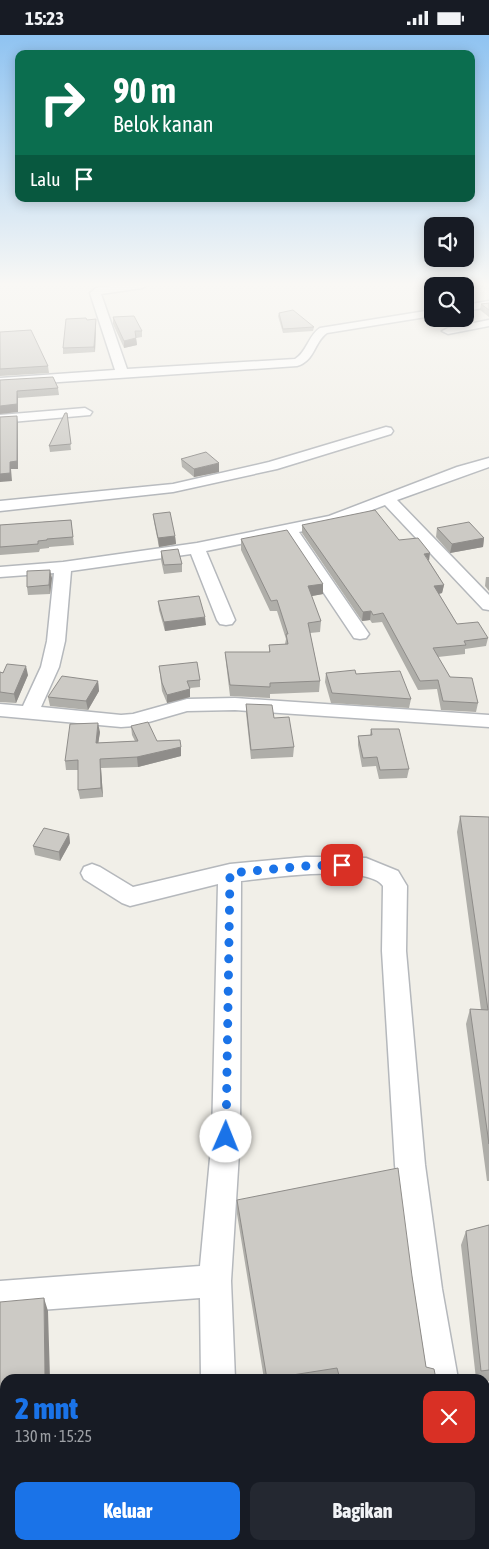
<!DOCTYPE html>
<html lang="id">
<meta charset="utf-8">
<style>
:root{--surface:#171b24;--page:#242831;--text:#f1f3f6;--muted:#9ea1a6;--accent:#1a73e8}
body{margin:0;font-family:"Asap Condensed",sans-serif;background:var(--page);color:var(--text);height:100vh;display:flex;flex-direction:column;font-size:19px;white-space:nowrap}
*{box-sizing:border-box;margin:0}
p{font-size:16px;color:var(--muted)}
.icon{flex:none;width:28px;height:28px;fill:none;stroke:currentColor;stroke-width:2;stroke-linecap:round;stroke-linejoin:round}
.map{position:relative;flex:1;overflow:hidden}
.side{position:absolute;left:0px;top:1339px;width:490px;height:176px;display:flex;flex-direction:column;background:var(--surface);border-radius:15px 15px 0 0;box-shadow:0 2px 12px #0003}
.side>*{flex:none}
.banner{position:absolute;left:15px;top:15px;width:460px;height:152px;border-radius:10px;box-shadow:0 2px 12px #0003;background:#0b6e4f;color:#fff;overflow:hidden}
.tools{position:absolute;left:424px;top:182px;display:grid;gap:10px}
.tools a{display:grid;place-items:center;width:50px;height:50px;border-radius:10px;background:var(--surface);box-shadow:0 2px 12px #0003;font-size:25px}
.pin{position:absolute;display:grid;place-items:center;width:42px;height:42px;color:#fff;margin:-21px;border-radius:10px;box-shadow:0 2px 8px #0006}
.me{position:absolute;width:55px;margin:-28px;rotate:1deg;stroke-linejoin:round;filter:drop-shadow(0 0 4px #0008)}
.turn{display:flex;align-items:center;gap:18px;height:105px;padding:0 15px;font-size:22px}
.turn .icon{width:65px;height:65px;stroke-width:2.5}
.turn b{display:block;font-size:35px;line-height:42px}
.then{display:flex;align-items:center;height:48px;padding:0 15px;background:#0003;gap:10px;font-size:19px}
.round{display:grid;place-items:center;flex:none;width:52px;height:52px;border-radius:10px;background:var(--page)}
.summary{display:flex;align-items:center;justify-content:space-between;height:85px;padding:0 15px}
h1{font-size:30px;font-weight:800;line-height:38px;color:var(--accent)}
.primary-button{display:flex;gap:10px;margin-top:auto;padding:10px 15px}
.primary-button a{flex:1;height:58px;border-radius:10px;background:var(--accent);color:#fff;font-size:20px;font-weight:800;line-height:58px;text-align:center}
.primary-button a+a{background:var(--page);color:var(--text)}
.status{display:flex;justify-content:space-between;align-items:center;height:35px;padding:0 25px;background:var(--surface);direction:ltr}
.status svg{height:14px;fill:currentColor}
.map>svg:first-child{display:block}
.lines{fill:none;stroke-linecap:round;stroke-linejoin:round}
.street-casing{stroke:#b5b8bc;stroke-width:3}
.primary-casing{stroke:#f2c960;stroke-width:2}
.street{fill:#fff;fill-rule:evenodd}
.primary{fill:#fff2af;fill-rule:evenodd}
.wall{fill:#afaea9}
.shaded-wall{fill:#8f8d8a}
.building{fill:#cccac5;stroke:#8f8d8a}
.route{stroke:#1a73e8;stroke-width:9;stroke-dasharray:0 16.2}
</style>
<div class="status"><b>15:23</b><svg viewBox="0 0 49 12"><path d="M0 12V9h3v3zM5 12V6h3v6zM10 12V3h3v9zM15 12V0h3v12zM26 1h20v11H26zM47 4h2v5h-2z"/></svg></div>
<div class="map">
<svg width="489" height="1514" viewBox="0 0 489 1514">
<rect width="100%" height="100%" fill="#f1efe8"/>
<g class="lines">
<defs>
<path id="street" d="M 117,250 L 147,250 L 142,253 L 101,259 L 127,334 L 295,324 C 307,317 308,301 320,293 L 432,275 L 432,281 L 327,298 C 314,307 315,326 297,331 L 0,351 L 0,343 L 115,335 L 90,258 L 96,253 Z
M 489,266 L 489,272 L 465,276 L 465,270 Z
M 489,285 L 489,291 L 448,299 L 442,296 L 448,293 Z
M 85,373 L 92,377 L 90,380 L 0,388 L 0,380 Z
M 386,392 L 391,393 L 393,396 L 391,399 L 277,434 L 173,457 L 0,476 L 0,466 L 173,449 L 269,427 Z
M 489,423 L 489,432 L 397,465 L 489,560 L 489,575 L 483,574 L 385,470 L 338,488 L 299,497 L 369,599 L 366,603 L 360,604 L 354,603 L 285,500 L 206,516 L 235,585 L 232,589 L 226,590 L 220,589 L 217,585 L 191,519 L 71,536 L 65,606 L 59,632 L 41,672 L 121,680 L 133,679 L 187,664 L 235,663 L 489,680 L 489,692 L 235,675 L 187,676 L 135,691 L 121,692 L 0,681 L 0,669 L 23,671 L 41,632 L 47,606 L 54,538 L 0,542 L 0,532 L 63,527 L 197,508 L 329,481 L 457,432 Z
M 306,822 L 342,822 L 366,823 L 398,836 L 407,851 L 406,916 L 425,1130 L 442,1254 L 458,1344 L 424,1344 L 410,1254 L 395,1130 L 382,916 L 383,851 C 368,828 268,843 241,846 L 240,1102 L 231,1246 L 235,1344 L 201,1344 L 200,1263 L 0,1278 L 0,1246 L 200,1231 L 212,1102 L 218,849 L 130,871 L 122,868 L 84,844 L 81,838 L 84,832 L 92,829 L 100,832 L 133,852 L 230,829 Z
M 485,1496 L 489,1499 L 489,1514 L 457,1514 L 456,1510 L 485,1510 Z"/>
<path id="primary" d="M 485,1399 L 489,1399 L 489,1482 L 485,1483 Z
M 5,1452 L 5,1500 L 0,1501 L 0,1453 Z
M 64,1510 L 140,1510 L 138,1514 L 62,1514 Z"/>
</defs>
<use href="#street" class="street-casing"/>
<use href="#primary" class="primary-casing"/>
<use href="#street" class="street"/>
<use href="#primary" class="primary"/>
</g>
<path class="wall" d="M 489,268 L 489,282 L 480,275 L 481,269 Z
M 279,278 L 314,292 L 313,296 L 283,298 L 278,281 Z
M 113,282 L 142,296 L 142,302 L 136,303 L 137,310 L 124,313 L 113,289 Z
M 87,285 L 96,290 L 95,317 L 63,319 L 63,313 Z
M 0,297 L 48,331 L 49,338 L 0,341 Z
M 0,345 L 58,353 L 59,360 L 18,363 L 18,377 Z
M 67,378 L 71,415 L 50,417 L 49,411 Z
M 181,424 L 219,437 L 194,442 L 182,432 Z
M 153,479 L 175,501 L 176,509 L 159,512 L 154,487 Z
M 71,485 L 74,510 L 49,512 L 49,513 L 40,514 L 39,517 L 0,520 L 0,490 Z
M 302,490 L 399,505 L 429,526 L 444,550 L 442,558 L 439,559 L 457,589 L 488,603 L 486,611 L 465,614 L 465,619 L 438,622 L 450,642 L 478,668 L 476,677 L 441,675 L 437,654 L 418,655 L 382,587 L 372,588 L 370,585 L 362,586 L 302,498 Z
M 437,493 L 484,503 L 483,512 L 450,518 L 436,502 Z
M 241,504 L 323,549 L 323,559 L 311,561 L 321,586 L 320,597 L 310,598 L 320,646 L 319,657 L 270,659 L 270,663 L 230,661 L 226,628 L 225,617 L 269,617 L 269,610 L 285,609 L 286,604 L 277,576 L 270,576 L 241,515 Z
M 161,516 L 182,529 L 182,537 L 164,539 L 161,525 Z
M 486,542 L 489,542 L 489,556 L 485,551 Z
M 52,543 L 50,559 L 28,560 L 27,552 Z
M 158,566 L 206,590 L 165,596 L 159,575 Z
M 159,631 L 200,645 L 200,652 L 190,653 L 190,662 L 167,668 L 162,656 Z
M 0,637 L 28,640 L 16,668 L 0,667 Z
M 326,638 L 356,639 L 411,664 L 409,673 L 331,668 L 325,647 Z
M 98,646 L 99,656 L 88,675 L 50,671 L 48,662 Z
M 246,669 L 274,683 L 294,712 L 293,722 L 251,724 L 246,678 Z
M 131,691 L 157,706 L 181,712 L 181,721 L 138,732 L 101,733 L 103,762 L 80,764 L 78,755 L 78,735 L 66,735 L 65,726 L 100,697 L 98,708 L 135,706 L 132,700 Z
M 371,694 L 409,734 L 407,743 L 379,744 L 376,731 L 362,732 L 358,710 L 358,701 L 370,700 Z
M 460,781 L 489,782 L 489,1146 L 487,1146 L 466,989 L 470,974 L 481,975 L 457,797 Z
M 69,799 L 70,808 L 60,826 L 35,820 L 33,811 Z
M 237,1165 L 412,1241 L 426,1332 L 436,1344 L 264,1344 L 237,1179 Z
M 489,1190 L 489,1346 L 485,1347 L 485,1344 L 476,1344 L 461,1210 L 466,1196 Z"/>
<path class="shaded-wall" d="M 96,284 L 96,290 L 95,317 L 94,312 Z
M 136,303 L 137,310 L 124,313 L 124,306 Z
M 17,356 L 18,363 L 18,377 L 0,379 L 0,371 Z
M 17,381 L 18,388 L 18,434 L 11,434 L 12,446 L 0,447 L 0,439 L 10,427 Z
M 219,428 L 219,437 L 194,442 L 194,434 Z
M 175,501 L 176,509 L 159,512 L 158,503 Z
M 484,503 L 483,512 L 450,518 L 452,509 Z
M 430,518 L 429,526 L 424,519 Z
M 50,535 L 52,543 L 50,559 L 49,550 Z
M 323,549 L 323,559 L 307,562 L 308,551 Z
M 444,550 L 442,558 L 433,560 L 434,551 Z
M 371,576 L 370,585 L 362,586 L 363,577 Z
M 205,582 L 206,590 L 165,596 L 164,587 Z
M 26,631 L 28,640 L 16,668 L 14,659 Z
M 98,646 L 99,656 L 88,675 L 86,666 Z
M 190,654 L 190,662 L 167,668 L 167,660 Z
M 98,688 L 100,697 L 97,717 L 96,708 Z
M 181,712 L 181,721 L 138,732 L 137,722 Z
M 100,724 L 101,733 L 103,762 L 101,753 Z
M 69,799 L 70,808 L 60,826 L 59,817 Z
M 44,1263 L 48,1276 L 50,1344 L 45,1344 Z
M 5,1396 L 5,1408 L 0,1409 L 0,1397 Z"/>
<path class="building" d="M 489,268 L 489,275 L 481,269 Z
M 293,275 L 314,292 L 283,294 L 279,278 Z
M 134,281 L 142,296 L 135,296 L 136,303 L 124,306 L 113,282 Z
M 86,283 L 87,285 L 96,284 L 94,312 L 63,313 L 66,284 Z
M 31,295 L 48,331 L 0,334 L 0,297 Z
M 53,342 L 58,353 L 17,356 L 17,369 L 0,371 L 0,345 Z
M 65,378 L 67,378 L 71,409 L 49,411 Z
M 17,381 L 17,426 L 10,427 L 10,438 L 0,439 L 0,382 Z
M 206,417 L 219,428 L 194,434 L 181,424 Z
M 375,475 L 399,505 L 418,503 L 430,518 L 424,519 L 444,550 L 434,551 L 457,589 L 478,587 L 488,603 L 464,606 L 466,610 L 433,613 L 450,642 L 472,643 L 478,668 L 443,666 L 438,645 L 420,646 L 383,578 L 373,580 L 371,576 L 363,577 L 302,490 Z
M 170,477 L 175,501 L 158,503 L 153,479 Z
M 71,485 L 73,502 L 47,504 L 47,505 L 38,506 L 38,509 L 0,512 L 0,490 Z
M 469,487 L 484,503 L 452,509 L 437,493 Z
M 287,495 L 323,549 L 308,551 L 321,586 L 308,588 L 320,646 L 270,648 L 270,652 L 230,650 L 225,617 L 270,617 L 269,610 L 288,609 L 286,599 L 288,599 L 277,565 L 271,566 L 241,504 Z
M 178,514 L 182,529 L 164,530 L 161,516 Z
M 50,535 L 49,550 L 27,552 L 27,536 Z
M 199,561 L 205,582 L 164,587 L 158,566 Z
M 197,627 L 200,645 L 187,646 L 190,654 L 167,660 L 162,648 L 159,631 Z
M 7,629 L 26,631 L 14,659 L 0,657 L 0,637 L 3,638 Z
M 355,635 L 356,639 L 400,636 L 411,664 L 332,658 L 326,638 Z
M 62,641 L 98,646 L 86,666 L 48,662 Z
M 246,669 L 272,670 L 274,683 L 289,682 L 294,712 L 251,715 Z
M 148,687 L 157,706 L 180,705 L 181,712 L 137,722 L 100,724 L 101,753 L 78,755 L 78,725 L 65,726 L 70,689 L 98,688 L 96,708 L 138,706 L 131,691 Z
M 371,694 L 399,694 L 409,734 L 380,735 L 377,722 L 363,723 L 358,701 L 372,700 Z
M 460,781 L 489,782 L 489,1109 L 470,974 L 488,975 Z
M 44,793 L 69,799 L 59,817 L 33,811 Z
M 398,1133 L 412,1241 L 426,1332 L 434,1334 L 436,1344 L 340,1344 L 337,1333 L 267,1344 L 237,1165 Z
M 489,1190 L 489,1335 L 481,1336 L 466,1196 Z
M 44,1263 L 45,1344 L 5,1344 L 5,1396 L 0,1397 L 0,1267 Z"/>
<linearGradient id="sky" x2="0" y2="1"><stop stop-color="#8fc3f1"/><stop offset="0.54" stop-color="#f9f8f5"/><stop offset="1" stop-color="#f9f8f5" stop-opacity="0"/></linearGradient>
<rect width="489" height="462" fill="url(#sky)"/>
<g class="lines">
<path class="route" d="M 226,1102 L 230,838 L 306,831 L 342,830"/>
</g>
</svg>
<div class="tools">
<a><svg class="icon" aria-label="sound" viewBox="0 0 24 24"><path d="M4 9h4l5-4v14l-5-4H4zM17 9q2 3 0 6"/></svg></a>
<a><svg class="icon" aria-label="search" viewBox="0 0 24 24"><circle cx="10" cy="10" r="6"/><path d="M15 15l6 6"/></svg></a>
</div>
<div class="pin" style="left:342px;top:830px;background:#d93025"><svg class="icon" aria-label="arrive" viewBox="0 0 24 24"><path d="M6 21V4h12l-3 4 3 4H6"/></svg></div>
<svg class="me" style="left:226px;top:1102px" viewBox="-20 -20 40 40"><circle r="19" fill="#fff"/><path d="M0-13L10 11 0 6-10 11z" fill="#1a73e8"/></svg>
<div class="banner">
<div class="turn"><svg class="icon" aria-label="right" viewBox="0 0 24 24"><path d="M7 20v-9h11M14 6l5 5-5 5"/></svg><div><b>90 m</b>Belok kanan</div></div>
<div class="then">Lalu<svg class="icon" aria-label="arrive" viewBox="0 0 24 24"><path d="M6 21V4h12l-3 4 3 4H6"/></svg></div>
</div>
<section class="side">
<div class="summary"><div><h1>2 mnt</h1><p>130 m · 15:25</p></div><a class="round" style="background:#d93025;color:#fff"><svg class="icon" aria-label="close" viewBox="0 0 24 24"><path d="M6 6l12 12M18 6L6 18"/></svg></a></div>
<div class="primary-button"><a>Keluar</a><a>Bagikan</a></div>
</section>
</div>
